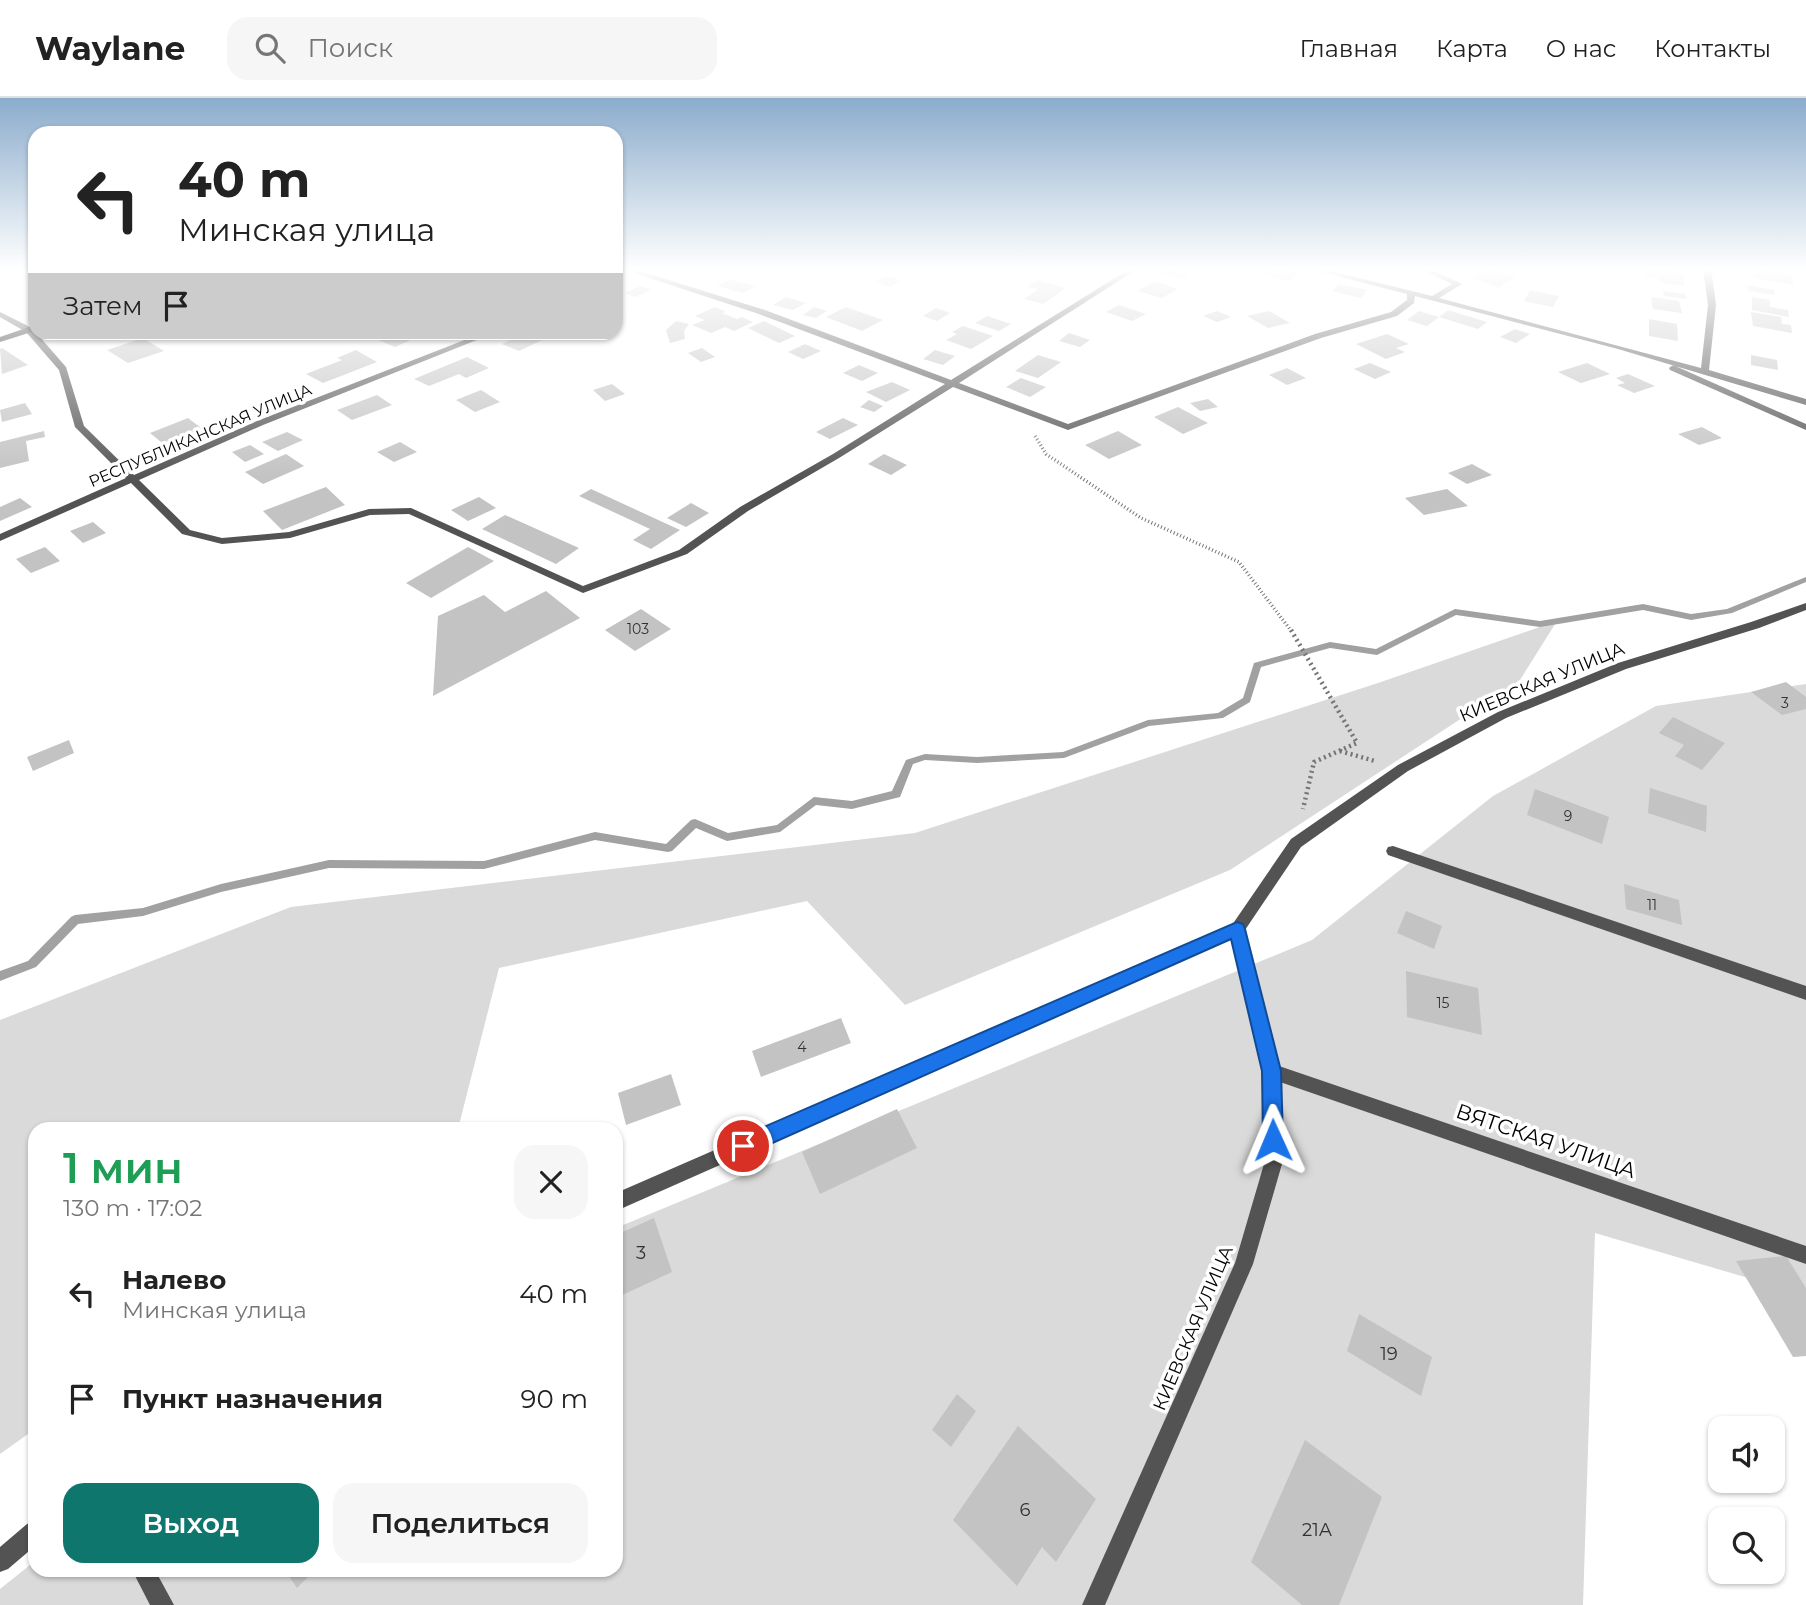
<!DOCTYPE html>
<html lang="ru">
<meta charset="utf-8">
<style>
:root{--surface:#fff;--page:#f6f6f6;--text:#222;--muted:#767676;--line:#e0e0e0;--accent:#0f766e}
body{margin:0;font-family:Montserrat,sans-serif;background:var(--page);color:var(--text);height:100vh;display:flex;flex-direction:column;font-size:26px;white-space:nowrap}
*{box-sizing:border-box;margin:0}
p{font-size:23px;color:var(--muted)}
.icon{flex:none;width:38px;height:38px;fill:none;stroke:currentColor;stroke-width:2;stroke-linecap:round;stroke-linejoin:round}
.map{position:relative;flex:1;overflow:hidden}
.side{position:absolute;left:28px;top:1024px;width:595px;height:455px;display:flex;flex-direction:column;background:var(--surface);border-radius:21px;box-shadow:0 2px 5px #0004}
.side>*{flex:none}
.hud{position:absolute;left:28px;top:28px;width:595px;height:214px;border-radius:21px;box-shadow:0 2px 5px #0004;background:#fff;color:var(--text);overflow:hidden}
.fabs{position:absolute;left:1708px;top:1318px;display:grid;gap:14px}
.fabs a{display:grid;place-items:center;width:77px;height:77px;border-radius:14px;background:var(--surface);box-shadow:0 2px 5px #0004;font-size:35px}
.pin{position:absolute;display:grid;place-items:center;width:60px;height:60px;color:#fff;margin:-30px;border:4px solid #fff;border-radius:50%;box-shadow:0 2px 7px #0007}
.me{position:absolute;width:77px;margin:-38px;rotate:359deg;stroke-linejoin:round;filter:drop-shadow(0 0 5px #0008)}
.turn{display:flex;align-items:center;gap:24px;height:147px;padding:0 35px;font-size:32px}
.turn .icon{width:91px;height:91px;stroke-width:2.5}
.turn b{display:block;font-size:49px;line-height:60px}
.then{display:flex;align-items:center;height:66px;padding:0 35px;background:#0003;gap:14px;font-size:26px}
.round{display:grid;place-items:center;flex:none;width:74px;height:74px;border-radius:21px;background:var(--page)}
.headline{display:flex;align-items:center;justify-content:space-between;height:119px;padding:0 35px}
h1{font-size:42px;font-weight:600;line-height:52px;color:#1e9e55}
.button{display:flex;gap:14px;margin-top:auto;padding:14px 35px}
.button a{flex:1;height:80px;border-radius:21px;background:var(--accent);color:#fff;font-size:28px;font-weight:600;line-height:80px;text-align:center}
.button a+a{background:var(--page);color:var(--text)}
ul{padding:0;list-style:none}
li{display:flex;align-items:center;gap:21px;height:105px;padding:0 35px}
li div{flex:1}
li b{display:block;font-size:26px}
li em{font-style:normal}
header{display:flex;align-items:center;gap:42px;box-sizing:border-box;height:98px;padding:0 35px;background:var(--surface);border-bottom:2px solid var(--line)}
header strong{font-size:33px}
nav{display:flex;gap:38px;margin-inline-start:auto;font-size:24px}
.search{width:490px;height:63px;background:var(--page);display:flex;align-items:center;gap:18px;box-sizing:border-box;padding:0 24px;border-radius:21px;color:var(--muted);font-size:26px}
.map>svg:first-child{display:block}
.green{fill:#dadada}
.lines{fill:none;stroke-linecap:round;stroke-linejoin:round}
.stream{fill:#a1a1a1;fill-rule:evenodd}
.building{fill:#c3c3c3}
.path-far1{stroke:#757575;stroke-width:3.5;stroke-dasharray:1 2.5;stroke-linecap:butt}
.path{stroke:#757575;stroke-width:4.5;stroke-dasharray:2 3.5;stroke-linecap:butt}
.lane{fill:#535353;fill-rule:evenodd}
.street{fill:#535353;fill-rule:evenodd}
.secondary{fill:#202020;fill-rule:evenodd}
.route{fill:#1a73e8;stroke:#114b97;stroke-width:2}
.labels{text-anchor:middle;stroke-width:7;stroke-linejoin:round;paint-order:stroke}
.number-label{font-size:14px;fill:#313131}
.far-street-label{font-size:16px;fill:#000;stroke:#fff}
.street-label{font-size:18px;fill:#000;stroke:#fff}
.near-number-label{font-size:18px;fill:#313131}
.near-street-label{font-size:21px;fill:#000;stroke:#fff}
</style>
<header>
<strong>Waylane</strong>
<div class="search"><svg class="icon" aria-label="search" viewBox="0 0 24 24"><circle cx="10" cy="10" r="6"/><path d="M15 15l6 6"/></svg>Поиск</div>
<nav><a>Главная</a><a>Карта</a><a>О нас</a><a>Контакты</a></nav>
</header>
<div class="map">
<svg width="1806" height="1507" viewBox="0 0 1806 1507">
<rect width="100%" height="100%" fill="#fff"/>
<path class="green" d="M 1557,523 L 1520,582 L 1230,772 L 905,907 L 807,803 L 499,870 L 458,1031 L 35,1031 L 35,1331 L 0,1356 L 0,922 L 291,809 L 915,735 L 1381,584 Z
M 1806,586 L 1806,1197 L 1595,1135 L 1583,1507 L 0,1507 L 0,1491 L 35,1463 L 35,1472 L 616,1472 L 616,1130 L 1312,842 L 1493,698 L 1656,608 Z"/>
<g class="lines">
<path class="stream" d="M 1806,479 L 1806,484 L 1732,515 L 1691,522 L 1643,512 L 1540,529 L 1456,517 L 1377,557 L 1330,550 L 1261,569 L 1250,604 L 1223,620 L 1149,628 L 1064,660 L 977,665 L 925,662 L 913,666 L 900,699 L 852,711 L 816,707 L 780,734 L 727,743 L 696,730 L 672,753 L 668,754 L 595,742 L 484,771 L 329,770 L 221,794 L 143,818 L 78,826 L 36,869 L 0,883 L 0,873 L 28,863 L 71,819 L 75,817 L 143,810 L 221,786 L 329,762 L 484,763 L 595,734 L 666,746 L 691,722 L 695,721 L 728,735 L 777,727 L 814,699 L 852,703 L 892,693 L 906,662 L 925,656 L 977,659 L 1063,654 L 1148,622 L 1218,615 L 1243,600 L 1254,565 L 1330,544 L 1376,551 L 1455,511 L 1540,523 L 1643,506 L 1691,516 L 1727,511 Z"/>
</g>
<path class="building" d="M 1166,170 L 1168,170 L 1191,176 L 1184,181 L 1160,175 Z
M 1271,170 L 1277,170 L 1299,175 L 1290,183 L 1264,177 Z
M 1488,170 L 1516,179 L 1499,189 L 1471,180 Z
M 1645,170 L 1683,174 L 1684,188 L 1659,184 L 1659,180 L 1645,178 Z
M 1753,170 L 1792,177 L 1793,187 L 1753,180 Z
M 886,178 L 901,182 L 891,189 L 876,184 Z
M 729,181 L 755,188 L 743,195 L 717,188 Z
M 1037,182 L 1066,190 L 1043,206 L 1024,201 L 1038,191 L 1027,189 Z
M 1154,183 L 1178,191 L 1162,200 L 1138,193 Z
M 1339,186 L 1367,192 L 1361,200 L 1332,193 Z
M 1748,187 L 1774,192 L 1775,197 L 1748,193 Z
M 641,188 L 651,192 L 635,199 L 624,195 Z
M 1530,192 L 1559,198 L 1553,209 L 1524,203 Z
M 1663,193 L 1685,196 L 1687,201 L 1664,198 Z
M 786,199 L 806,205 L 793,212 L 773,207 Z
M 1651,199 L 1679,203 L 1682,215 L 1653,211 Z
M 1752,199 L 1770,202 L 1770,209 L 1788,212 L 1789,219 L 1752,212 Z
M 1119,207 L 1146,216 L 1132,223 L 1106,214 Z
M 715,209 L 726,214 L 722,215 L 737,221 L 742,219 L 753,224 L 734,233 L 725,229 L 711,235 L 692,227 L 705,222 L 695,218 Z
M 814,209 L 827,213 L 816,220 L 803,217 Z
M 846,209 L 883,222 L 862,233 L 826,219 Z
M 936,210 L 950,215 L 937,223 L 923,218 Z
M 1448,212 L 1487,224 L 1478,231 L 1439,219 Z
M 1217,213 L 1231,219 L 1217,224 L 1203,218 Z
M 1269,213 L 1290,225 L 1268,230 L 1247,218 Z
M 1419,213 L 1439,219 L 1427,228 L 1407,222 Z
M 1751,214 L 1781,219 L 1782,226 L 1791,227 L 1792,235 L 1753,228 Z
M 987,218 L 1011,226 L 999,233 L 975,225 Z
M 1649,221 L 1677,226 L 1678,243 L 1649,238 Z
M 676,223 L 689,226 L 684,233 L 685,241 L 670,245 L 666,232 Z
M 764,223 L 795,238 L 779,245 L 748,230 Z
M 963,228 L 993,238 L 971,251 L 946,242 L 957,236 L 952,234 Z
M 1515,231 L 1530,236 L 1516,245 L 1500,239 Z
M 392,234 L 401,234 L 415,240 L 395,249 L 376,241 Z
M 527,234 L 541,234 L 551,238 L 519,253 L 502,246 Z
M 1069,235 L 1090,242 L 1080,249 L 1059,243 Z
M 1387,236 L 1409,246 L 1396,250 L 1405,254 L 1386,261 L 1356,246 Z
M 143,240 L 164,253 L 128,265 L 107,252 Z
M 805,246 L 821,253 L 803,261 L 788,254 Z
M 2,250 L 28,267 L 2,276 L 0,251 Z
M 702,250 L 715,259 L 701,264 L 688,255 Z
M 356,252 L 377,264 L 323,285 L 306,276 L 342,262 L 337,260 Z
M 935,252 L 955,258 L 943,267 L 923,261 Z
M 1038,257 L 1061,264 L 1038,280 L 1015,273 Z
M 1751,257 L 1777,262 L 1778,272 L 1751,267 Z
M 467,259 L 489,270 L 466,280 L 459,276 L 429,288 L 414,281 Z
M 1370,265 L 1391,274 L 1375,281 L 1354,271 Z
M 1587,265 L 1610,276 L 1581,285 L 1558,274 Z
M 859,267 L 878,275 L 862,283 L 843,275 Z
M 1287,270 L 1306,280 L 1287,287 L 1269,277 Z
M 1628,276 L 1655,288 L 1634,295 L 1617,287 L 1625,285 L 1616,280 Z
M 1021,280 L 1046,289 L 1030,299 L 1006,289 Z
M 892,284 L 910,292 L 886,304 L 866,294 Z
M 612,286 L 625,296 L 605,303 L 593,292 Z
M 481,292 L 500,304 L 475,314 L 456,302 Z
M 377,297 L 392,307 L 352,322 L 337,312 Z
M 1208,301 L 1218,309 L 1200,313 L 1190,305 Z
M 869,302 L 883,308 L 874,314 L 860,309 Z
M 25,305 L 32,316 L 2,324 L 0,312 Z
M 1178,309 L 1208,325 L 1183,336 L 1154,319 Z
M 188,320 L 205,333 L 166,348 L 150,335 Z
M 843,320 L 858,327 L 830,341 L 816,334 Z
M 1702,329 L 1722,340 L 1699,347 L 1678,336 Z
M 44,333 L 45,339 L 26,343 L 29,363 L 0,370 L 0,344 Z
M 1118,333 L 1142,347 L 1109,361 L 1085,347 Z
M 287,334 L 303,342 L 278,353 L 262,344 Z
M 400,344 L 417,354 L 394,364 L 377,354 Z
M 250,347 L 264,356 L 245,364 L 232,354 Z
M 286,356 L 304,368 L 263,386 L 245,374 Z
M 884,356 L 907,367 L 891,377 L 868,366 Z
M 1472,366 L 1492,377 L 1467,386 L 1448,375 Z
M 326,389 L 345,407 L 282,432 L 263,413 Z
M 591,391 L 680,432 L 651,451 L 633,442 L 650,431 L 579,398 Z
M 1447,391 L 1468,408 L 1424,417 L 1405,400 Z
M 479,399 L 496,410 L 468,423 L 451,412 Z
M 20,400 L 32,409 L 0,423 L 0,409 Z
M 691,405 L 709,415 L 686,429 L 667,420 Z
M 505,417 L 579,450 L 556,466 L 482,431 Z
M 93,424 L 106,435 L 83,445 L 70,433 Z
M 45,449 L 60,463 L 31,475 L 16,461 Z
M 468,449 L 494,463 L 431,500 L 406,485 Z
M 546,493 L 580,520 L 433,598 L 438,518 L 484,497 L 505,514 Z
M 641,511 L 671,531 L 635,553 L 605,532 Z
M 1786,584 L 1806,599 L 1806,611 L 1782,617 L 1751,594 Z
M 1673,619 L 1725,645 L 1702,672 L 1675,658 L 1684,647 L 1659,635 Z
M 69,642 L 74,655 L 33,673 L 27,659 Z
M 1650,690 L 1707,708 L 1706,734 L 1648,715 Z
M 1535,691 L 1609,719 L 1602,746 L 1527,717 Z
M 1624,786 L 1679,802 L 1682,827 L 1626,811 Z
M 1406,813 L 1442,828 L 1434,851 L 1397,835 Z
M 1406,873 L 1478,890 L 1482,937 L 1407,919 Z
M 841,920 L 851,945 L 761,979 L 752,953 Z
M 671,976 L 681,1007 L 626,1027 L 618,995 Z
M 897,1011 L 917,1050 L 820,1096 L 802,1054 Z
M 654,1120 L 672,1174 L 616,1200 L 616,1137 Z
M 1786,1158 L 1806,1190 L 1806,1258 L 1793,1259 L 1736,1163 Z
M 1359,1216 L 1432,1259 L 1421,1298 L 1347,1253 Z
M 957,1296 L 976,1313 L 951,1349 L 932,1332 Z
M 1018,1328 L 1096,1401 L 1056,1464 L 1042,1449 L 1017,1488 L 953,1422 Z
M 1305,1342 L 1382,1399 L 1339,1507 L 1302,1507 L 1251,1464 Z
M 285,1472 L 315,1472 L 297,1490 Z"/>
<g class="lines">
<path class="path-far1" d="M 1035,338 L 1046,356 L 1141,420 L 1239,464 L 1292,534"/>
<path class="path" d="M 1291,532 L 1357,645 L 1314,664 L 1303,711
M 1340,653 L 1375,663"/>
<path class="lane" d="M 1393,748 L 1806,888 L 1806,902 L 1388,757 L 1386,753 L 1388,749 Z"/>
<path class="street" d="M 619,170 L 630,170 L 765,212 L 951,282 L 1131,170 L 1139,170 L 959,285 L 1068,326 L 1315,236 L 1391,214 L 1407,202 L 1407,196 L 1306,170 L 1319,170 L 1432,198 L 1452,186 L 1418,170 L 1428,170 L 1462,186 L 1439,200 L 1701,270 L 1708,207 L 1703,170 L 1711,170 L 1716,207 L 1709,272 L 1806,301 L 1806,307 L 1618,251 L 1415,198 L 1414,205 L 1397,218 L 1321,240 L 1068,332 L 953,289 L 839,360 L 748,413 L 687,456 L 583,495 L 409,416 L 370,417 L 290,440 L 222,446 L 182,436 L 131,385 L 0,443 L 0,436 L 126,380 L 75,329 L 59,272 L 26,234 L 0,219 L 0,214 L 32,230 L 66,269 L 84,328 L 134,377 L 257,323 L 485,234 L 497,234 L 263,327 L 139,382 L 190,432 L 222,440 L 289,434 L 369,411 L 411,410 L 583,488 L 679,452 L 740,409 L 833,356 L 945,286 L 759,216 Z
M 1673,267 L 1806,326 L 1806,332 L 1670,272 L 1669,270 Z
M 1806,505 L 1806,512 L 1759,530 L 1626,571 L 1506,620 L 1408,673 L 1301,749 L 1245,832 L 1279,968 L 1806,1148 L 1806,1166 L 1280,984 L 1282,1066 L 1253,1166 L 1105,1507 L 1082,1507 L 1235,1165 L 1264,1066 L 1264,973 L 1232,840 L 616,1113 L 616,1095 L 1232,827 L 1291,741 L 1398,667 L 1498,614 L 1618,565 L 1751,524 Z
M 35,1423 L 35,1448 L 8,1471 L 0,1474 L 0,1449 L 27,1426 Z
M 132,1472 L 155,1472 L 174,1507 L 150,1507 Z"/>
<path class="secondary" d="M 32,228 L 35,228 L 35,233 L 0,244 L 0,239 Z"/>
</g>
<linearGradient id="sky" x2="0" y2="1"><stop stop-color="#8baccc"/><stop offset="0.45" stop-color="#fff"/><stop offset="1" stop-color="#fff" stop-opacity="0"/></linearGradient>
<rect width="1806" height="381" fill="url(#sky)"/>
<path class="route" d="M 1237,824 L 1243,826 L 1245,831 L 1281,973 L 1283,1042 L 1280,1049 L 1273,1052 L 1266,1049 L 1263,1042 L 1262,973 L 1231,841 L 750,1055 L 743,1058 L 736,1055 L 733,1048 L 736,1041 Z"/>
<g class="labels">
<g class="number-label">
<text x="638" y="536">103</text>
<text x="1785" y="610">3</text>
<text x="1568" y="723">9</text>
<text x="1652" y="812">11</text>
<text x="1443" y="910">15</text>
<text x="802" y="954">4</text>
</g>
<g class="far-street-label">
<text transform="translate(200 337) rotate(-23)" y="6">РЕСПУБЛИКАНСКАЯ УЛИЦА</text>
</g>
<g class="street-label">
<text transform="translate(1542 584) rotate(-23)" y="6">КИЕВСКАЯ УЛИЦА</text>
<text transform="translate(1193 1230) rotate(-67)" y="6">КИЕВСКАЯ УЛИЦА</text>
</g>
<g class="near-number-label">
<text x="641" y="1161">3</text>
<text x="1389" y="1262">19</text>
<text x="1025" y="1418">6</text>
<text x="1317" y="1438">21А</text>
</g>
<g class="near-street-label">
<text transform="translate(1546 1043) rotate(19)" y="7">ВЯТСКАЯ УЛИЦА</text>
</g>
</g>
</svg>
<div class="fabs">
<a><svg class="icon" aria-label="sound" viewBox="0 0 24 24"><path d="M4 9h4l5-4v14l-5-4H4zM17 9q2 3 0 6"/></svg></a>
<a><svg class="icon" aria-label="search" viewBox="0 0 24 24"><circle cx="10" cy="10" r="6"/><path d="M15 15l6 6"/></svg></a>
</div>
<div class="pin" style="left:743px;top:1048px;background:#d93025"><svg class="icon" aria-label="arrive" viewBox="0 0 24 24"><path d="M6 21V4h12l-3 4 3 4H6"/></svg></div>
<svg class="me" style="left:1273px;top:1042px" viewBox="-20 -20 40 40"><path d="M0-17L14 15 0 8-14 15z" fill="#1a73e8" stroke="#fff" stroke-width="4"/></svg>
<div class="hud">
<div class="turn"><svg class="icon" aria-label="left" viewBox="0 0 24 24"><path d="M17 20v-9H6M10 6l-5 5 5 5"/></svg><div><b>40 m</b>Минская улица</div></div>
<div class="then">Затем<svg class="icon" aria-label="arrive" viewBox="0 0 24 24"><path d="M6 21V4h12l-3 4 3 4H6"/></svg></div>
</div>
<section class="side">
<div class="headline"><div><h1>1 мин</h1><p>130 m · 17:02</p></div><a class="round"><svg class="icon" aria-label="close" viewBox="0 0 24 24"><path d="M6 6l12 12M18 6L6 18"/></svg></a></div>
<ul>
<li><svg class="icon" aria-label="left" viewBox="0 0 24 24"><path d="M17 20v-9H6M10 6l-5 5 5 5"/></svg><div><b>Налево</b><p>Минская улица</p></div><em>40 m</em></li>
<li><svg class="icon" aria-label="arrive" viewBox="0 0 24 24"><path d="M6 21V4h12l-3 4 3 4H6"/></svg><div><b>Пункт назначения</b></div><em>90 m</em></li>
</ul>
<div class="button"><a>Выход</a><a>Поделиться</a></div>
</section>
</div>
